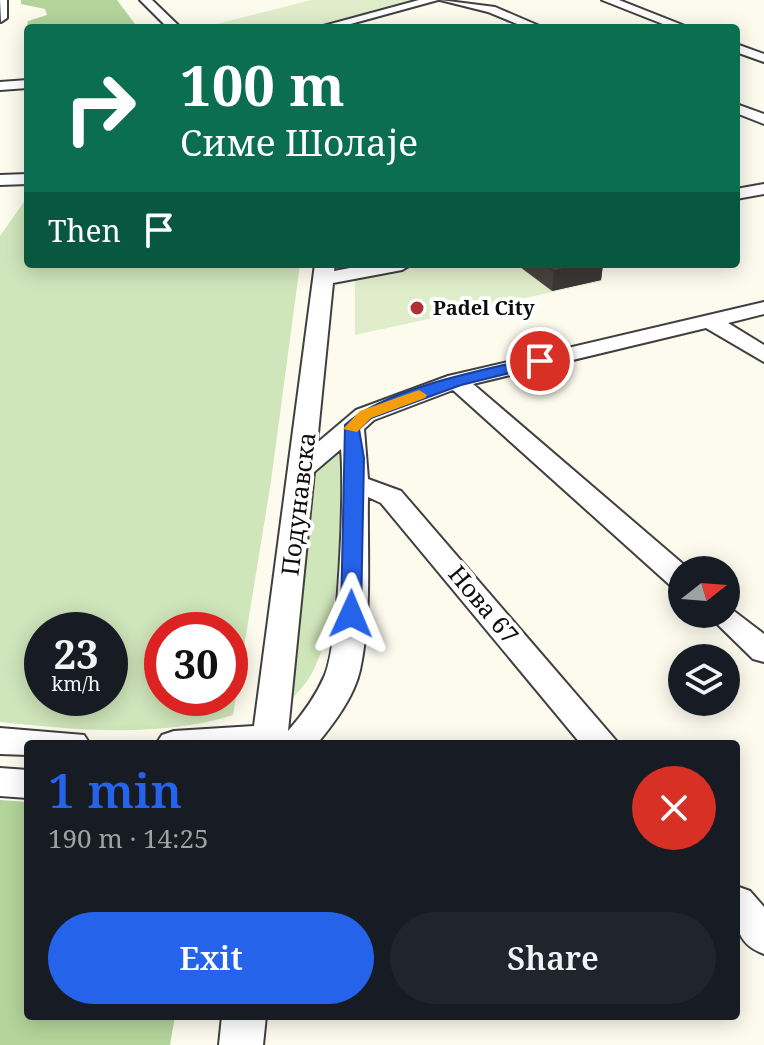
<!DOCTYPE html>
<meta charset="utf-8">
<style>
:root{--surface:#171b24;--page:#20242c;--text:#f1f3f6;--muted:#9ea1a6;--accent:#2563eb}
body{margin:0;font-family:"Noto Serif",serif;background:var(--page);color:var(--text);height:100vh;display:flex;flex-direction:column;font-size:30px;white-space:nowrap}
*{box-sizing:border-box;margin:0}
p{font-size:26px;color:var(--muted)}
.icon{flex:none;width:44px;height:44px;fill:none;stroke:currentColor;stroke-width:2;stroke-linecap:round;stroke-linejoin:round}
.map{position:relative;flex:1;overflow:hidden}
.sheet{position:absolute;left:24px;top:740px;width:716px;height:280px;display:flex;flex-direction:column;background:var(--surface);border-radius:8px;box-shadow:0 4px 20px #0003}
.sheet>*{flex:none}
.banner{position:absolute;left:24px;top:24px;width:716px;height:244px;border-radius:8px;box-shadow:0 4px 20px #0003;background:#0b6e4f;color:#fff;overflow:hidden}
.needle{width:52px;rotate:73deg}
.buttons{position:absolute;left:668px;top:556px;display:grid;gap:16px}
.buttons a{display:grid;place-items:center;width:72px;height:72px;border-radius:50%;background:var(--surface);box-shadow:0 4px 20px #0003;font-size:40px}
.speed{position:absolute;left:24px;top:612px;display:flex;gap:16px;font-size:40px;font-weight:700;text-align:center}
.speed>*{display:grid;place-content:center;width:104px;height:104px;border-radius:50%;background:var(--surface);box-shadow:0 4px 20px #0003;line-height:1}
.speed small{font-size:20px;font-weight:400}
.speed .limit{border:12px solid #d22;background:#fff;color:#111}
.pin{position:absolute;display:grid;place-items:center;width:68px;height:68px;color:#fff;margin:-34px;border:4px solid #fff;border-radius:50%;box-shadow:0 2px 8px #0007}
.me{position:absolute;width:88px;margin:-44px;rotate:1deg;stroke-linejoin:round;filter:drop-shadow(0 0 6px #0008)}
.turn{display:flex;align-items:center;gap:28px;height:168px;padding:0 24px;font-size:36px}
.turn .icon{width:104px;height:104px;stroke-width:2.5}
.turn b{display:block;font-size:56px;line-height:68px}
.then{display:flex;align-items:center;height:76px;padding:0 24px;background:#0003;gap:16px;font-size:30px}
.round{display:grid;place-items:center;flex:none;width:84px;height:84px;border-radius:42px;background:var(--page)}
.summary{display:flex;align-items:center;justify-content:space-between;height:136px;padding:0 24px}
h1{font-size:48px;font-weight:600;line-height:60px;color:var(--accent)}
.primary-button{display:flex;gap:16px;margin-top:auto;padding:16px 24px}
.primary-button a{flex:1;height:92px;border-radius:48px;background:var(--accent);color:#fff;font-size:32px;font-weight:600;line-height:92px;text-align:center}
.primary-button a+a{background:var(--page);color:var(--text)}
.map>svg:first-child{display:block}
.green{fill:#cfe5ba;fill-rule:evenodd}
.forest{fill:#b3d49b}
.pitch{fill:#e0edcb}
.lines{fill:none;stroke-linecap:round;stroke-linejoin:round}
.minor-casing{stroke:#404040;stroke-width:4}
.minor{fill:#fff;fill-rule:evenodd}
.wall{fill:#484340}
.shaded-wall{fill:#3b3734}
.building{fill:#544e4a;stroke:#3b3734;stroke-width:2}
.route{fill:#2563eb;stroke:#184099;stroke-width:2}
.slow{fill:#f59e0b}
.poi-dot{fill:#b03133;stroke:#fff;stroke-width:3}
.labels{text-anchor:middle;stroke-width:8;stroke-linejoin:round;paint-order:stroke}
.far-poi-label{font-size:20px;font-weight:bold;fill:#0d0d0d;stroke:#fff;text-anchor:start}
.street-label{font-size:24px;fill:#0d0d0d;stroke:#fff}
</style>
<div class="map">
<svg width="764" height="1045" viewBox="0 0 764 1045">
<rect width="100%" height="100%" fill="#fdfbee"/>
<path class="green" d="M 28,196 L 28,264 L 300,264 L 271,481 L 233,715 C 161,738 75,730 0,722 L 0,236 ZM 42,630 L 110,630 L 110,698 L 42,698 ZM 162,630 L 230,630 L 230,698 L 162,698 Z
M 346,437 C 333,516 350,594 314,669 C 308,683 294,696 284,708 L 317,461 Z"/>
<path class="forest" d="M 21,0 L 117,0 L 138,28 L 28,28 L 28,35 L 26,31 L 28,21 L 47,15 L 45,9 L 21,4 Z
M 0,800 L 28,802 L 28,1016 L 175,1016 L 170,1045 L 0,1045 Z"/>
<path class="pitch" d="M 311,0 L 417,0 L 314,28 L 226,28 L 213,25 Z
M 415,264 L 579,264 L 603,281 L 355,335 L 355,277 Z"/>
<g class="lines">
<defs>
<path id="minor" d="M 0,0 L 7,0 L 7,18 L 1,22 Z
M 140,0 L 152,0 L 181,28 L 168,28 Z
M 419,0 L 438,0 L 336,28 L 316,28 Z
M 440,0 L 495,7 L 544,28 L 527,28 L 488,12 Z
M 602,0 L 619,0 L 690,28 L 673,28 Z
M 736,44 L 764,54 L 764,62 L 736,52 Z
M 28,80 L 28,88 L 0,90 L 0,82 Z
M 736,104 L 764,114 L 764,124 L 736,113 Z
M 28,174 L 28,184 L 0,185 L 0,175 Z
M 764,184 L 764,194 L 736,199 L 736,189 Z
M 315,264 L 335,264 L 334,271 L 371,264 L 412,264 L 402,270 L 333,283 L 317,443 L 356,410 L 448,376 L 764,302 L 764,314 L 728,323 L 764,345 L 764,362 L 706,328 L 473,384 L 690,570 L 682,570 L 682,588 L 671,586 L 453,390 L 374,420 L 364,429 L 368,479 L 401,491 L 619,744 L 581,744 L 381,503 L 368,497 C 367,554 372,615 360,670 C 354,697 334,723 317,744 L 156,744 L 162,735 L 174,731 L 254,726 ZM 341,449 C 345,487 339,642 325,675 C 316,696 303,714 288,731 L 314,472 Z
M 726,605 L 764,634 L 764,662 L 753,659 L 707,614 L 726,614 Z
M 0,728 L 84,735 L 90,744 L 28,744 L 28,755 L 0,754 Z
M 0,768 L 28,770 L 28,798 L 0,796 Z
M 736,886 L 750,891 L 764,907 L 764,954 C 731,942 736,917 736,886 Z
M 222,1016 L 266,1016 L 263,1045 L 219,1045 Z"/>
</defs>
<use href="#minor" class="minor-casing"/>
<use href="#minor" class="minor"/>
</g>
<path class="wall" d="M 516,264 L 603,264 L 601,280 L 552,291 Z"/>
<path class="shaded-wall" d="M 589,264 L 603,264 L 601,280 L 552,291 L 554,271 Z"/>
<path class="building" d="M 544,264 L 589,264 L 554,271 Z"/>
<path class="route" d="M 540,357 L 548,361 L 546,364 L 461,385 L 371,418 L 359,429 L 364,458 L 361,614 L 358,619 L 343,619 L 341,614 L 345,425 C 385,388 487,369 540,357 Z"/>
<path class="slow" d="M 419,390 L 427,395 L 425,398 L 371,418 L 357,432 L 343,429 L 360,411 Z"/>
<circle class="poi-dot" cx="417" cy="308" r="8"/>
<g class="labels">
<g class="far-poi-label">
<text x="433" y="315">Padel City</text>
</g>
<g class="street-label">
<text transform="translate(299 504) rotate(-83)" y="8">Подунавска</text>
<text transform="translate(483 605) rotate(50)" y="8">Нова 67</text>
</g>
</g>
</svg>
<div class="buttons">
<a><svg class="needle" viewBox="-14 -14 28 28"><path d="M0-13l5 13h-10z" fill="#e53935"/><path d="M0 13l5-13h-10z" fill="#9ea1a6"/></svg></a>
<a><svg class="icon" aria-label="layers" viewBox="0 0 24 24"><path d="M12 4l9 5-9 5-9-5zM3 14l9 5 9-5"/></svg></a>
</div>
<div class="speed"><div>23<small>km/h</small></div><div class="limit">30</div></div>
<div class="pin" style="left:540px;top:361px;background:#d93025"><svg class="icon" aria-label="arrive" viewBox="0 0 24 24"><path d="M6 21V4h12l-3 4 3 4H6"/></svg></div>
<svg class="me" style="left:351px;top:614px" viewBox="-20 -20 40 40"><path d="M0-17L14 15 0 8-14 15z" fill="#2563eb" stroke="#fff" stroke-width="4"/></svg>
<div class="banner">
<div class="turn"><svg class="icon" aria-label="right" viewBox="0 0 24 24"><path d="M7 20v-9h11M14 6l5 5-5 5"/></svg><div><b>100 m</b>Симе Шолаје</div></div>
<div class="then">Then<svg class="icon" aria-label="arrive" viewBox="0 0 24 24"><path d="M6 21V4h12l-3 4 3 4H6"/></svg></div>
</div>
<section class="sheet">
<div class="summary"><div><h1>1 min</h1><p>190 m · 14:25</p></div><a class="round" style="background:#d93025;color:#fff"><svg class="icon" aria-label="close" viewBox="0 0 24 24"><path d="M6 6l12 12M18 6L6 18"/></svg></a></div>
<div class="primary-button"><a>Exit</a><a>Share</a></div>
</section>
</div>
